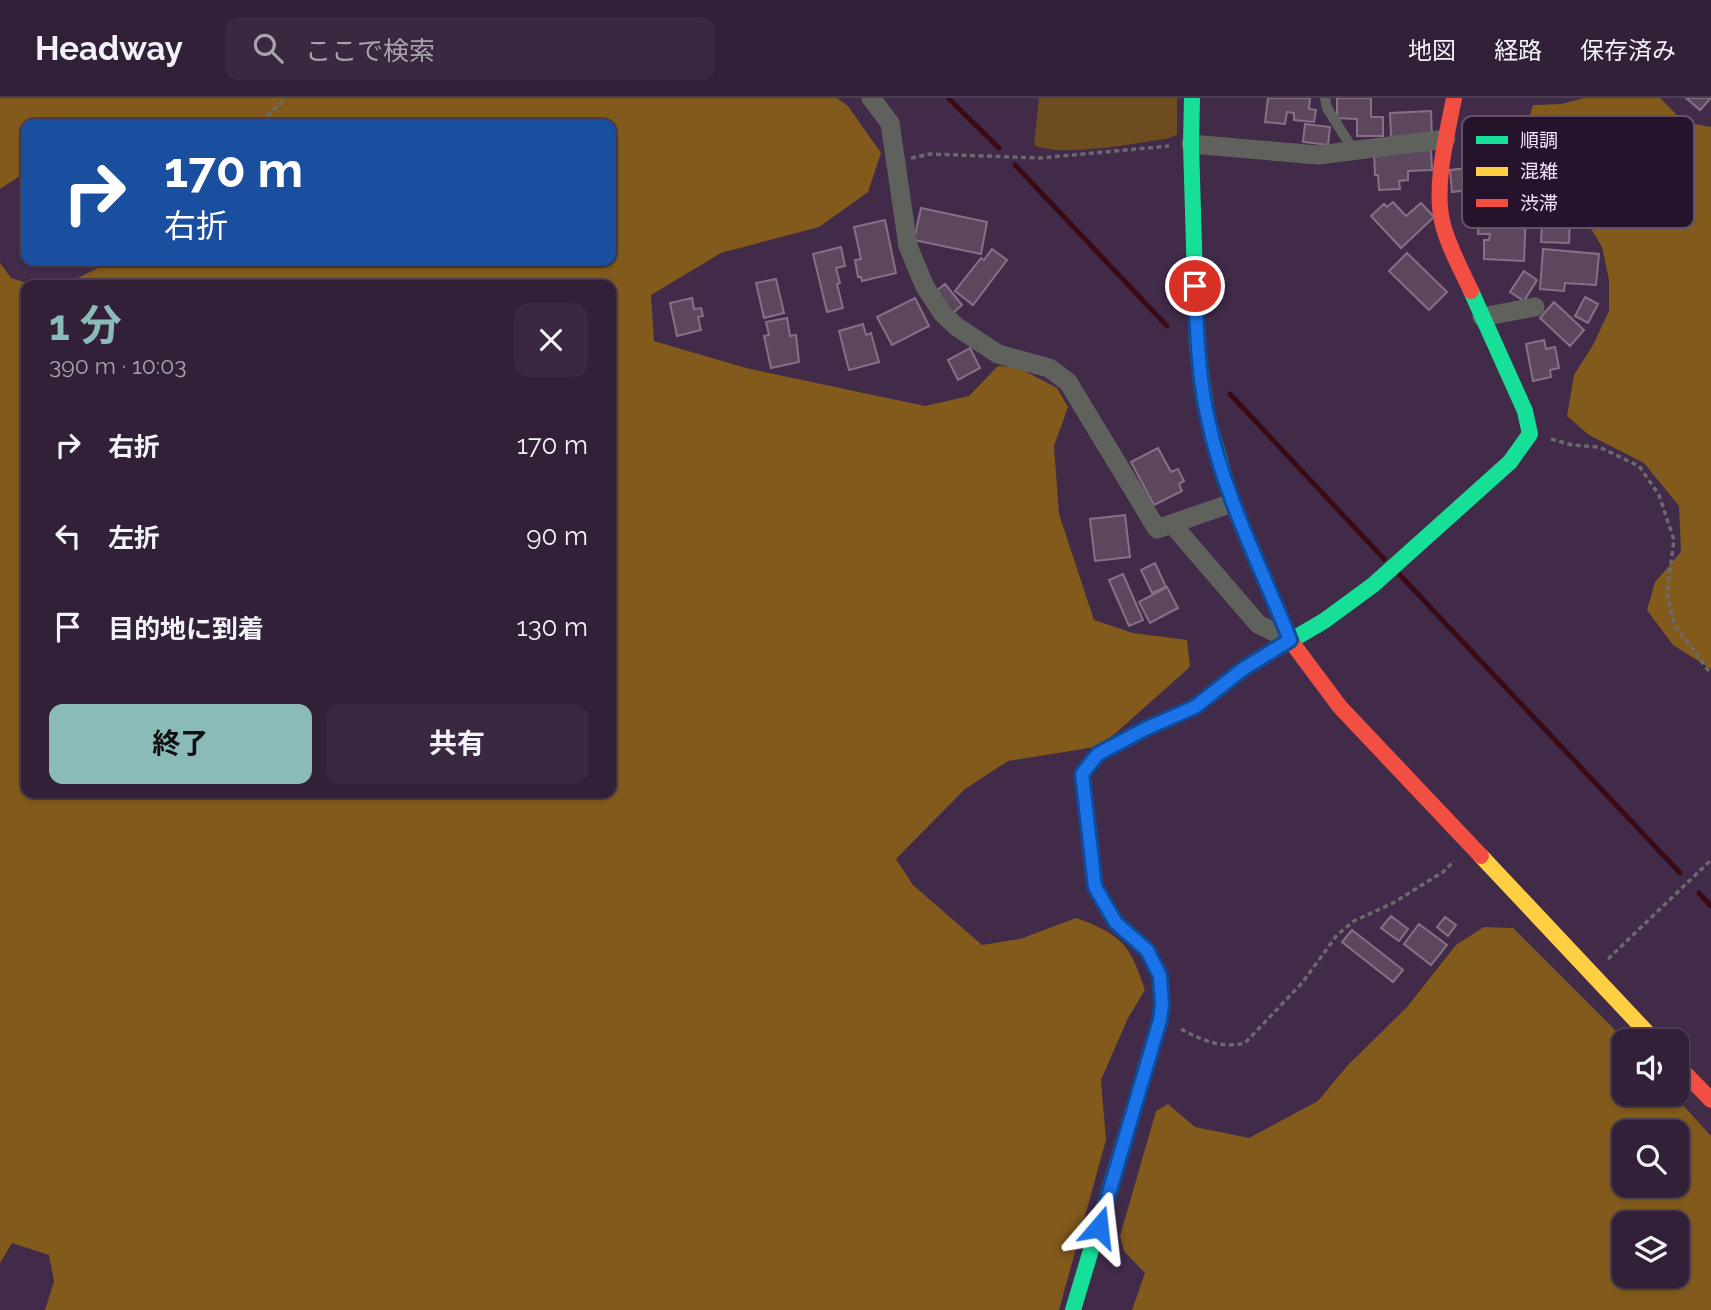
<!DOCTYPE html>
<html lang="ja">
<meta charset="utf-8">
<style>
:root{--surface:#312037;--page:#39283f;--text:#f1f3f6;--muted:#a8a3ad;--line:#4c3e52;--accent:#8bbbb9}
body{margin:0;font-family:Raleway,"Noto Sans JP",sans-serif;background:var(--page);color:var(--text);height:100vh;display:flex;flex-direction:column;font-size:26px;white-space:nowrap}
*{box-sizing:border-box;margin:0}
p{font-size:23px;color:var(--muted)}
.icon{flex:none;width:38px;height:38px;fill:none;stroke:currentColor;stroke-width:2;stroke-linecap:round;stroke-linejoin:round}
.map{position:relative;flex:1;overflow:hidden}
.panel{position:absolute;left:21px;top:182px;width:595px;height:518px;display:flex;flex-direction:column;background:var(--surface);border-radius:14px;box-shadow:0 2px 5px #0004,0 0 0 2px var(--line)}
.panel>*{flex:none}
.top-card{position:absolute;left:21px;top:21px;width:595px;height:147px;border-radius:14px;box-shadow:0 2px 5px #0004,0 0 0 2px var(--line);background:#1a4fa0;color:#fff;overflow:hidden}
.fabs{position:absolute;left:1612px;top:931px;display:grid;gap:14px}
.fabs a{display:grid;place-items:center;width:77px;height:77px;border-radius:14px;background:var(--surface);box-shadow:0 2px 5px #0004,0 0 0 2px var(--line);font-size:35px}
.pin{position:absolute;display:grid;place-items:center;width:60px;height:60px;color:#fff;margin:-30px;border:4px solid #fff;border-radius:50%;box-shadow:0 2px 7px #0007}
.me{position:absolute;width:77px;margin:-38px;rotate:17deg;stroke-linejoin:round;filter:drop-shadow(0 0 5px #0008)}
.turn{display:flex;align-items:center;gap:24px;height:147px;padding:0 28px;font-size:32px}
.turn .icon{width:91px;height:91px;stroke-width:2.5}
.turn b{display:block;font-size:49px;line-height:60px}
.round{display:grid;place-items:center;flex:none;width:74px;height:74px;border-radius:14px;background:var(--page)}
.head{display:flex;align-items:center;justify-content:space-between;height:119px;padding:0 28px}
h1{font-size:42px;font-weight:700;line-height:52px;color:var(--accent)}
.cta{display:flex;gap:14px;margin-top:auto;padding:14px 28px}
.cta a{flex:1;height:80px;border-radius:14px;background:var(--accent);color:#111;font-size:28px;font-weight:700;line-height:80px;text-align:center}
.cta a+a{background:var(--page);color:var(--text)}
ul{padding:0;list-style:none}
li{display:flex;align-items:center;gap:21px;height:91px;padding:0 28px}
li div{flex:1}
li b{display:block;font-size:26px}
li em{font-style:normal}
header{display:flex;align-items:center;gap:42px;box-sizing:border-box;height:98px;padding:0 35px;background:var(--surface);border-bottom:2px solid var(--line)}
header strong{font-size:33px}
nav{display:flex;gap:38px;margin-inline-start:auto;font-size:24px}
.search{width:490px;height:63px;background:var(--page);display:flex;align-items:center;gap:18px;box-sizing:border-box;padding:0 24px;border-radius:14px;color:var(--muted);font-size:26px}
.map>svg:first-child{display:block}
.green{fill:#6d4d20}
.forest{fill:#815a1c;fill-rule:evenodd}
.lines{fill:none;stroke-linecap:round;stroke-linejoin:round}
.stream{stroke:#3a0b15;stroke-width:5}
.building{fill:#5c475d;stroke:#877087;stroke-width:2}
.path{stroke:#6c696e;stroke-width:3.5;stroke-dasharray:5 3.5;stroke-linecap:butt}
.lane{stroke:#5f615d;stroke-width:10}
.street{stroke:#5f615d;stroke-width:19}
.fast{stroke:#16e098;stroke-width:16}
.slow{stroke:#ffcf43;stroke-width:16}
.jam{stroke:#f24e42;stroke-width:16}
.route-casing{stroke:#114b97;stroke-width:18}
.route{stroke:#1a73e8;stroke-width:12}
.key{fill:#24132b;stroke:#63516a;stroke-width:2}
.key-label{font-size:19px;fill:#f6e2fd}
</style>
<header>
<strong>Headway</strong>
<div class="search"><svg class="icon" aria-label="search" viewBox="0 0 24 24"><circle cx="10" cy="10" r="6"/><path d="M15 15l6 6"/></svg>ここで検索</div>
<nav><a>地図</a><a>経路</a><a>保存済み</a></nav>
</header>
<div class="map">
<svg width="1711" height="1212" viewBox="0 0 1711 1212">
<rect width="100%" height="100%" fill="#412b49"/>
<path class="green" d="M 1039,0 L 1177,0 L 1177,37 L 1166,41 C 1136,45 1059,60 1034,47 Z"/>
<path class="forest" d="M 0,0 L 837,0 L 848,8 L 881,55 L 868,94 L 819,129 L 721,155 L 651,197 L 654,243 L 746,270 L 925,308 L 969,298 L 998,268 L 1017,269 L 1057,290 L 1068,309 L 1054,348 L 1059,416 L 1094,522 L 1133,535 L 1187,542 L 1190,569 L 1101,648 L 1008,663 L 965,691 L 896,761 L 913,787 L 982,847 L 1020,841 L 1076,820 C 1122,837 1130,846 1145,892 L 1128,920 L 1101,982 L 1106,1042 L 1059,1212 L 45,1212 L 54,1183 L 49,1157 L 12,1145 L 0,1165 L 0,165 L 11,180 L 34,187 L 26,187 L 26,695 L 611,695 L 611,187 L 57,187 L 65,186 L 113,163 L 611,163 L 611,26 L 26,26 L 26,74 L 0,91 Z
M 1584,0 L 1660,0 L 1684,24 L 1711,29 L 1711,571 L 1673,547 L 1647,512 L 1655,484 L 1681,454 L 1679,408 L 1644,365 L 1589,337 L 1567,318 L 1574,277 L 1593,247 L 1609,213 L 1609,182 L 1602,149 L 1534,35 L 1530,16 L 1533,7 L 1562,6 Z
M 1484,829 L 1513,830 L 1626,943 L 1624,943 L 1624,996 L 1673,996 L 1711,1038 L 1711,1212 L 1132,1212 L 1145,1175 L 1124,1153 L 1120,1138 L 1156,1013 L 1168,1006 L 1195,1029 L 1249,1040 L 1318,1003 L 1348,967 L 1407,909 L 1456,847 ZM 1624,1034 L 1676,1034 L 1676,1087 L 1624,1087 ZM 1624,1125 L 1676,1125 L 1676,1178 L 1624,1178 Z"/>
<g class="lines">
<path class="stream" d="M 948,0 L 999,50
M 1015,67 L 1167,228
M 1230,296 L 1384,461
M 1399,476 L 1680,775
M 1699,795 L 1711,808"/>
</g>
<path class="building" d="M 1268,0 L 1310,0 L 1309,11 L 1316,12 L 1314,24 L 1294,22 L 1294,15 L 1287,14 L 1285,26 L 1265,24 Z
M 1337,0 L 1371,0 L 1371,19 L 1383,19 L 1383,38 L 1357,38 L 1357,21 L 1337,20 Z
M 1686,0 L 1711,0 L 1700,12 Z
M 1431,13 L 1432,37 L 1391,39 L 1390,15 Z
M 1305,26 L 1330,29 L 1328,47 L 1303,44 Z
M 1523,35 L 1529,84 L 1452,94 L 1450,72 L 1488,68 L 1484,40 Z
M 1431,52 L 1432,72 L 1408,73 L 1408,82 L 1399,83 L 1400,91 L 1379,92 L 1378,77 L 1375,77 L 1374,55 Z
M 1543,98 L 1571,99 L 1569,145 L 1541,144 Z
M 1393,104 L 1406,118 L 1421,105 L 1434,119 L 1401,150 L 1371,118 L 1384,106 L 1387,109 Z
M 921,110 L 987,124 L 981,156 L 914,142 Z
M 1480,110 L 1526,113 L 1524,163 L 1484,161 L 1484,142 L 1489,142 L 1490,136 L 1478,136 Z
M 885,122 L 896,175 L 862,183 L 861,179 L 858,179 L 855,162 L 861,161 L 854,129 Z
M 841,149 L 845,168 L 836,170 L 840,185 L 837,186 L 843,210 L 827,214 L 813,156 Z
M 992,151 L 1007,162 L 973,207 L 955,193 L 981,160 L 984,162 Z
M 1543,151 L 1599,156 L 1596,187 L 1565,185 L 1564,193 L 1540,191 Z
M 1407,155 L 1447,194 L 1429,212 L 1389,173 Z
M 1524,173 L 1537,182 L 1524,203 L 1510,194 Z
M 776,181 L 784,215 L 764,220 L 756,185 Z
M 945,186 L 962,207 L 953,215 L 935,194 Z
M 1585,199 L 1598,206 L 1588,225 L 1575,218 Z
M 692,200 L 694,211 L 701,210 L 703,218 L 698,219 L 701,232 L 677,238 L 670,205 Z
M 915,200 L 929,228 L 892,247 L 877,219 Z
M 1554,204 L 1584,232 L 1570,248 L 1540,220 Z
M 787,220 L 790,238 L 796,237 L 799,264 L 771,270 L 764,238 L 769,237 L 766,224 Z
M 863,226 L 866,237 L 871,235 L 879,264 L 849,272 L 839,233 Z
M 1544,242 L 1546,251 L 1555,249 L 1559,270 L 1550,272 L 1551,279 L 1533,283 L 1526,246 Z
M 970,250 L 980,270 L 958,282 L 948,262 Z
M 1158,350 L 1171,374 L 1178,371 L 1184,383 L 1179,386 L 1182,393 L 1154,407 L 1131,364 Z
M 1125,417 L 1130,459 L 1095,463 L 1090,421 Z
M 1155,465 L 1166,489 L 1152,495 L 1141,472 Z
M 1123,476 L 1143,522 L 1129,528 L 1109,482 Z
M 1167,489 L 1178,510 L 1150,525 L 1139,504 Z
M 1391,818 L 1408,831 L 1399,843 L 1381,830 Z
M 1445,819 L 1456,827 L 1448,838 L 1437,829 Z
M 1419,826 L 1447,847 L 1431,867 L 1404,846 Z
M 1352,832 L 1403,872 L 1393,884 L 1342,844 Z"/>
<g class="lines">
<path class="path" d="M 261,24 L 286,0
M 911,60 L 930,56 L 1040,60 L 1169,48
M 1551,341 L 1572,347 L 1599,349 L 1639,368 L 1659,397 L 1674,442 L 1667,495 L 1674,526 L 1711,576
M 1608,861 L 1711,762
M 1181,931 C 1202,942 1221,951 1245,945 L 1302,885 L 1337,837 L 1354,823 L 1393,805 L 1443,774 L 1454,763"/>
<path class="lane" d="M 1325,0 L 1327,10 L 1354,53"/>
<path class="street" d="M 871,0 L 890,25 L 908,148 L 925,189 L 943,216 L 957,229 L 998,256 L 1049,270 L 1068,284 L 1157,431 L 1232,405
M 1191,46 L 1318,57 L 1446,41
M 1482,219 L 1535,209
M 1172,426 L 1258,526 L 1290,542"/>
<path class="fast" d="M 1192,0 L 1191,46 L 1197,249 L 1208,321 L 1233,408
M 1283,547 L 1324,523 L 1373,487 L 1510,364 L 1530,336 L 1525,313 L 1471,193
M 1073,1212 L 1160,922 L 1162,907 L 1160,879 L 1147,852 L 1116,825 L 1103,802"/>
<path class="slow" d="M 1481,758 L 1655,943
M 1103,802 L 1095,789 L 1082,676 L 1098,656 L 1145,631 L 1195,609 L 1243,571 L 1283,547"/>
<path class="jam" d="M 1454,0 C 1447,37 1434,86 1442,123 C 1447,146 1461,171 1471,193
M 1233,408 L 1290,542 L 1340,609 L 1481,758
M 1676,966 L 1711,1002"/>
</g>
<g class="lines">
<defs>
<path id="route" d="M 1099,1129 L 1160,922 L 1162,907 L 1160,878 L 1147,852 L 1116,825 L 1095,789 L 1082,676 L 1098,656 L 1145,631 L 1195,609 L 1243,571 L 1290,542 C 1261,469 1224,398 1208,321 C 1198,278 1197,232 1195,188"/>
</defs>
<use href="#route" class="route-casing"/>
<use href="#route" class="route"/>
</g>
<rect x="1462" y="18" width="232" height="112" rx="10" class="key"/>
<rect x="1476" y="38" width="32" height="8" fill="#16e098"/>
<rect x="1476" y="69" width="32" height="9" fill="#ffcf43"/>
<rect x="1476" y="101" width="32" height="8" fill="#f24e42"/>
<g class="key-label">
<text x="1520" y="49">順調</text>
<text x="1520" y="80">混雑</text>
<text x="1520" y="112">渋滞</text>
</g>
</svg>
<div class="fabs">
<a><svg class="icon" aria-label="sound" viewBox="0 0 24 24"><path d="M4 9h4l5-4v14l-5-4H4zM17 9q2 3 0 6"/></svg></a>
<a><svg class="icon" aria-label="search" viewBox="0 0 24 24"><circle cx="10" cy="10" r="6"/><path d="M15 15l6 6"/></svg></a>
<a><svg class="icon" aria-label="layers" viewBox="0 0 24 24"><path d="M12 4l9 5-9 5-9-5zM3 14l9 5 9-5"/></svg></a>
</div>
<div class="pin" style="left:1195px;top:188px;background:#d93025"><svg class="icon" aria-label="arrive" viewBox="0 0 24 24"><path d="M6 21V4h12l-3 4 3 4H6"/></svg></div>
<svg class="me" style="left:1099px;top:1129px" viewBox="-20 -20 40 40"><path d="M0-17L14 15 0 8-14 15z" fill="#1a73e8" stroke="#fff" stroke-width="4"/></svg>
<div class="top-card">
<div class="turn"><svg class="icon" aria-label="right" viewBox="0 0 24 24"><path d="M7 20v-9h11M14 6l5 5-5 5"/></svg><div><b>170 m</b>右折</div></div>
</div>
<section class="panel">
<div class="head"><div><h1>1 分</h1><p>390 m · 10:03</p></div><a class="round"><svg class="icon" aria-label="close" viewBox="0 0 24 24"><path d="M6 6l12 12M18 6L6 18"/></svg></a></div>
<ul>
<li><svg class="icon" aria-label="right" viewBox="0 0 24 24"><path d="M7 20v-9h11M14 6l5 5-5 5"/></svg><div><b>右折</b></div><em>170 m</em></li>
<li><svg class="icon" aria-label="left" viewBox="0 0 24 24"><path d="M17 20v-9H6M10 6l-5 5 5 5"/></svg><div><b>左折</b></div><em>90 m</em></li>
<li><svg class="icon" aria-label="arrive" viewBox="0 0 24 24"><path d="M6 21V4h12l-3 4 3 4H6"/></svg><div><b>目的地に到着</b></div><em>130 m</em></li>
</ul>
<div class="cta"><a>終了</a><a>共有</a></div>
</section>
</div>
